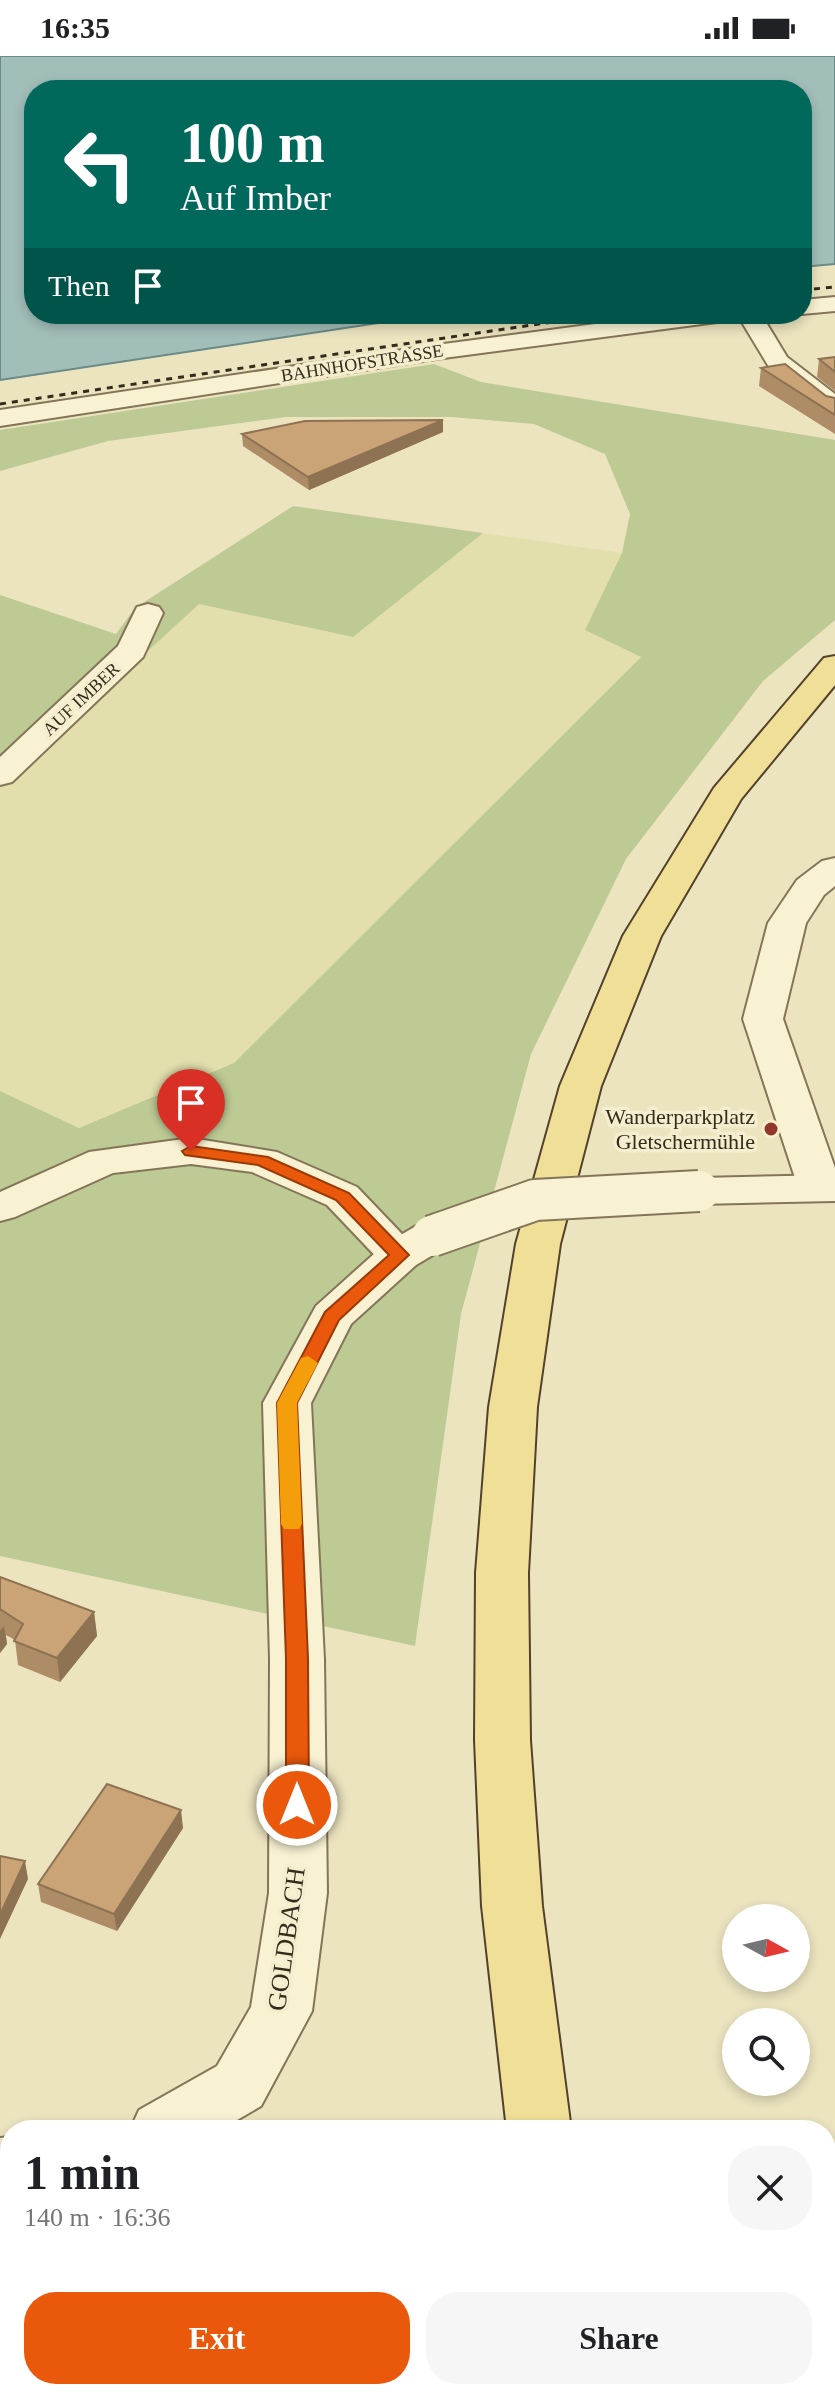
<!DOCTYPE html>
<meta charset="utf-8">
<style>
:root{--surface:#fff;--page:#f6f6f6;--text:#202124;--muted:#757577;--accent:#ea580c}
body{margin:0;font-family:"Times New Roman",serif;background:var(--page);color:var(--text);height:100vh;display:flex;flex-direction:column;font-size:30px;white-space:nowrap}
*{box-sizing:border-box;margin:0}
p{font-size:26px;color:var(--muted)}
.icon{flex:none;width:44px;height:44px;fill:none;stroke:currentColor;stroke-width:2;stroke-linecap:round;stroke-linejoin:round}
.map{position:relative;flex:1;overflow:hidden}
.details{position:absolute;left:0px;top:2064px;width:836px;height:280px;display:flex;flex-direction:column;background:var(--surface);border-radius:32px 32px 0 0;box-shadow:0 4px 12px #0003}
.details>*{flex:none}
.hud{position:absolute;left:24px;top:24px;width:788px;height:244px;border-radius:32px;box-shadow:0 4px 12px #0003;background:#00695c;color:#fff;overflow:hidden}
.needle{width:52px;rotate:98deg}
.buttons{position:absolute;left:722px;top:1848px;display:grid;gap:16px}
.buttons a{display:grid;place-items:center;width:88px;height:88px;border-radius:50%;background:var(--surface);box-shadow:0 4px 12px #0003;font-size:40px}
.pin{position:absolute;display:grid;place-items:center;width:68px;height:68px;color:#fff;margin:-82px -34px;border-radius:50% 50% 50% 0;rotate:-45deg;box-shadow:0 0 8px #0007}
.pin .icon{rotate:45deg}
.me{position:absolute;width:88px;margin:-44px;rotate:0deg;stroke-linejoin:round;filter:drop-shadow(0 0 6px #0008)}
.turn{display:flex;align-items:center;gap:28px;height:168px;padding:0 24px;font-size:36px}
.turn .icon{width:104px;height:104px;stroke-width:2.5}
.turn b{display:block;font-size:56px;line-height:68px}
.then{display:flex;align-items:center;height:76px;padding:0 24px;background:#0003;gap:16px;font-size:30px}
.round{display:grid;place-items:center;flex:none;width:84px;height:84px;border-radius:32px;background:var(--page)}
.headline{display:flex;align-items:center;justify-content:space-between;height:136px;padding:0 24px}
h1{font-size:48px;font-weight:800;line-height:60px}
.cta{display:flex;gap:16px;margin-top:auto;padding:16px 24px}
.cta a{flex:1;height:92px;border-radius:32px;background:var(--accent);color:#fff;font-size:32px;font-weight:800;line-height:92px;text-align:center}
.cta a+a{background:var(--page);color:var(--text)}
.status{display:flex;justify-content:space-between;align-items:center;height:56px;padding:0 40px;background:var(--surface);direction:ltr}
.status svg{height:22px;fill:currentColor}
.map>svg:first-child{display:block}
.farmland{fill:#e2dfad}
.green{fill:#bdca94}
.water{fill:#a2beb9;stroke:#6a8b87;stroke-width:2}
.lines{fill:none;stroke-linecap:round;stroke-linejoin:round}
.minor-casing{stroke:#847558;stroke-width:4}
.tertiary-casing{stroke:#847558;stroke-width:4}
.primary-casing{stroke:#52422c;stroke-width:4}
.minor{fill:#f8f1d2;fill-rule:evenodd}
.tertiary{fill:#f8f1d2;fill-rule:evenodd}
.primary{fill:#f0df97;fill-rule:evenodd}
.rail{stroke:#342b1c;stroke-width:3;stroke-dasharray:6 6;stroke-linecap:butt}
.tertiary-bridge-casing{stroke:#847558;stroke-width:44;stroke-linecap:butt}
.tertiary-bridge{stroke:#f8f1d2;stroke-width:40}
.wall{fill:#ae8c65}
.shaded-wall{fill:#8d7253}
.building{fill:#caa376;stroke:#8d7253;stroke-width:2}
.route{fill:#ea580c;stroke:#983908;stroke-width:2}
.slow{fill:#f59e0b}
.poi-dot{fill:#92362a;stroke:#f4eece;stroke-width:3}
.labels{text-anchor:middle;stroke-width:7;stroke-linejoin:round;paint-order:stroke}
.far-street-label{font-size:18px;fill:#342b1c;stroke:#f4eece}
.poi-label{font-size:22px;fill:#342b1c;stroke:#f4eece;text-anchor:end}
.near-street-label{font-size:26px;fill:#342b1c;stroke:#f4eece}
</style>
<div class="status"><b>16:35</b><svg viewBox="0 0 49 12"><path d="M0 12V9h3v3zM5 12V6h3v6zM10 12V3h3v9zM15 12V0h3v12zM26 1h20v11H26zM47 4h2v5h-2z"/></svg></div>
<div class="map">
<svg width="835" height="2344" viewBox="0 0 835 2344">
<rect width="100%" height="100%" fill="#ece4bf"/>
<path class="farmland" d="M 483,477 L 622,497 L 585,574 L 641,601 L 234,1007 L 79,1072 L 0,1035 L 0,731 L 199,547 L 353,581 Z"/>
<path class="green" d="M 434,308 L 481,326 L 835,384 L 835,564 L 763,625 L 626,803 L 531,998 L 461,1258 L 415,1590 L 0,1500 L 0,1035 L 79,1072 L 234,1007 L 641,601 L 585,574 L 622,497 L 630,458 L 605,398 L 534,368 L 452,361 L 286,361 L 108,385 L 0,415 L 0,374 Z
M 293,450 L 483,477 L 353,581 L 199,548 L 0,731 L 0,539 L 116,578 L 135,552 Z"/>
<path class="water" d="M 0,0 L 835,0 L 835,208 L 802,211 L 802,34 L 34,34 L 34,258 L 438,258 L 0,324 Z
M 205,2334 L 295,2334 L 296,2344 L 205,2344 Z"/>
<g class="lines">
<defs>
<path id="minor" d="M 737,258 L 761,258 L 787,301 L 835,338 L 835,358 L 826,355 L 769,311 Z
M 148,548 L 159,551 L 163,557 L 143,601 L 12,726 L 0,729 L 0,701 L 118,590 L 137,551 Z
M 835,802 L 835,830 L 824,839 L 806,867 L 783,963 L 835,1112 L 835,1140 L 820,1144 L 805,1140 L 798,1131 L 743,963 L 768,867 L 797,824 L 822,805 Z
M 191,1082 L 277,1096 L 357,1131 L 422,1199 L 416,1209 L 400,1213 L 384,1209 L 327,1149 L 252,1116 L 191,1108 L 113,1117 L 15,1161 L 0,1165 L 0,1136 L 89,1096 Z"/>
<path id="tertiary" d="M 835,241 L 835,255 L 802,258 L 802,244 Z
M 671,258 L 737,258 L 733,263 L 725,265 L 436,303 L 0,370 L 0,354 L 436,289 Z
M 835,1119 L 835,1145 L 699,1148 L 684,1144 L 677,1135 L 684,1126 L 699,1122 Z
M 432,1166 L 448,1170 L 454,1180 L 448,1190 L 416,1209 L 351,1268 L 311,1347 L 324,1603 L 327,1837 L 312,1955 L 261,2050 L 220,2074 L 130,2074 L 139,2054 L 217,2010 L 251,1951 L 269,1837 L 270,1603 L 263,1347 L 316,1250 L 384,1189 L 416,1170 Z
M 10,2081 L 10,2141 L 0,2142 L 0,2082 Z"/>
<path id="primary" d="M 835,600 L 835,629 L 741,743 L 661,880 L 601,1030 L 560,1188 L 537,1351 L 528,1517 L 530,1684 L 542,1850 L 571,2074 L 507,2074 L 482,1850 L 475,1684 L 476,1517 L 489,1351 L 516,1188 L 560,1030 L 623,880 L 714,732 L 824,602 Z
M 550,2334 L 620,2334 L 622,2344 L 552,2344 Z"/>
</defs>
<use href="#minor" class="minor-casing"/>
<use href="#tertiary" class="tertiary-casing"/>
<use href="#primary" class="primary-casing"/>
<use href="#minor" class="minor"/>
<use href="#tertiary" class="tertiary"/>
<use href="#primary" class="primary"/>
<path class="rail" d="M 802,234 L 835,231
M 0,348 L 606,258"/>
<defs>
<path id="tertiary-bridge" d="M 432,1180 L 535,1144 L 699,1135"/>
</defs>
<use href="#tertiary-bridge" class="tertiary-bridge-casing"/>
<use href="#tertiary-bridge" class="tertiary-bridge"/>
</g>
<path class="wall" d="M 835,301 L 835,335 L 817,321 L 819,303 Z
M 761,312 L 826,340 L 835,342 L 835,378 L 759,330 Z
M 443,376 L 309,434 L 243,390 L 242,378 Z
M 0,1521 L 94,1556 L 97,1580 L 60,1626 L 18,1609 L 15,1584 L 6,1579 L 7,1588 L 0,1597 Z
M 183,1772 L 117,1875 L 41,1846 L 38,1828 Z"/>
<path class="shaded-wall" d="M 443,364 L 443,376 L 309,434 L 308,421 Z
M 94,1556 L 97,1580 L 60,1626 L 57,1602 Z
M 4,1570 L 7,1588 L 0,1597 L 0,1575 Z
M 181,1754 L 183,1772 L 117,1875 L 114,1858 Z
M 25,1805 L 28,1823 L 0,1883 L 0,1859 Z"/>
<path class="building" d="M 835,301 L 835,316 L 819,303 Z
M 785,308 L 826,340 L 835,342 L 835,359 L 761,312 Z
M 443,364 L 308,421 L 242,378 L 305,365 Z
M 0,1521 L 94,1556 L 57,1602 L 14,1585 L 23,1568 L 0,1553 Z
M 107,1728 L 181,1754 L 114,1858 L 38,1828 Z
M 0,1800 L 25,1805 L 0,1859 Z"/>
<path class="route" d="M 191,1090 L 268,1101 L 349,1137 L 409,1199 L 339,1264 L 297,1347 L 308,1603 L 309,1749 L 306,1756 L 297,1758 L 289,1756 L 286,1749 L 286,1603 L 277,1347 L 325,1256 L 389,1199 L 336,1144 L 258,1109 L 185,1099 L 182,1095 Z"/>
<path class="slow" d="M 308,1300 L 318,1307 L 297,1347 L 302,1468 L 299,1473 L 284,1473 L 281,1468 L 277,1347 L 301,1302 Z"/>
<circle class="poi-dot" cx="771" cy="1073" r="8"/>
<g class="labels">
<g class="far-street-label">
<text transform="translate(362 307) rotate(-9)" y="6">BAHNHOFSTRASSE</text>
<text transform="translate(81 643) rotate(-43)" y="6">AUF IMBER</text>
</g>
<g class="poi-label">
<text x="755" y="1068">Wanderparkplatz<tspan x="755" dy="25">Gletschermühle</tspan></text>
</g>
<g class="near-street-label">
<text transform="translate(286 1883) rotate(-82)" y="9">GOLDBACH</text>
</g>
</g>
</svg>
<div class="buttons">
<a><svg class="needle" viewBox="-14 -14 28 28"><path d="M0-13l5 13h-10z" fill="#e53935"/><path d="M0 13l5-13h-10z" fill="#757577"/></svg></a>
<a><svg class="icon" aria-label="search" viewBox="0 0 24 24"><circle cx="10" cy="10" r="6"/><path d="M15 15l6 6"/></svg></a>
</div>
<div class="pin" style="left:191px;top:1095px;background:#d93025"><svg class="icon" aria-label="arrive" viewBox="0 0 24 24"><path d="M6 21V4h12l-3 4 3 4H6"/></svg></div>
<svg class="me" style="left:297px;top:1749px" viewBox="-20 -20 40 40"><circle r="17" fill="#ea580c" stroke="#fff" stroke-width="3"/><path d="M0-11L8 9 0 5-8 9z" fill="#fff"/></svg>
<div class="hud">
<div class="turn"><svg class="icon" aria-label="left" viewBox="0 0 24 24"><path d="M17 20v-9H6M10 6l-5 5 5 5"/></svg><div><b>100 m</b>Auf Imber</div></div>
<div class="then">Then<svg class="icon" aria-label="arrive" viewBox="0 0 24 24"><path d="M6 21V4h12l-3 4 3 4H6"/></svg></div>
</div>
<section class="details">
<div class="headline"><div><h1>1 min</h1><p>140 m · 16:36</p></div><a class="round"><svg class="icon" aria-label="close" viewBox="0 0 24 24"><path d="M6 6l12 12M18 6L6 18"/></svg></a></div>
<div class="cta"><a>Exit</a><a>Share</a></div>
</section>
</div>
